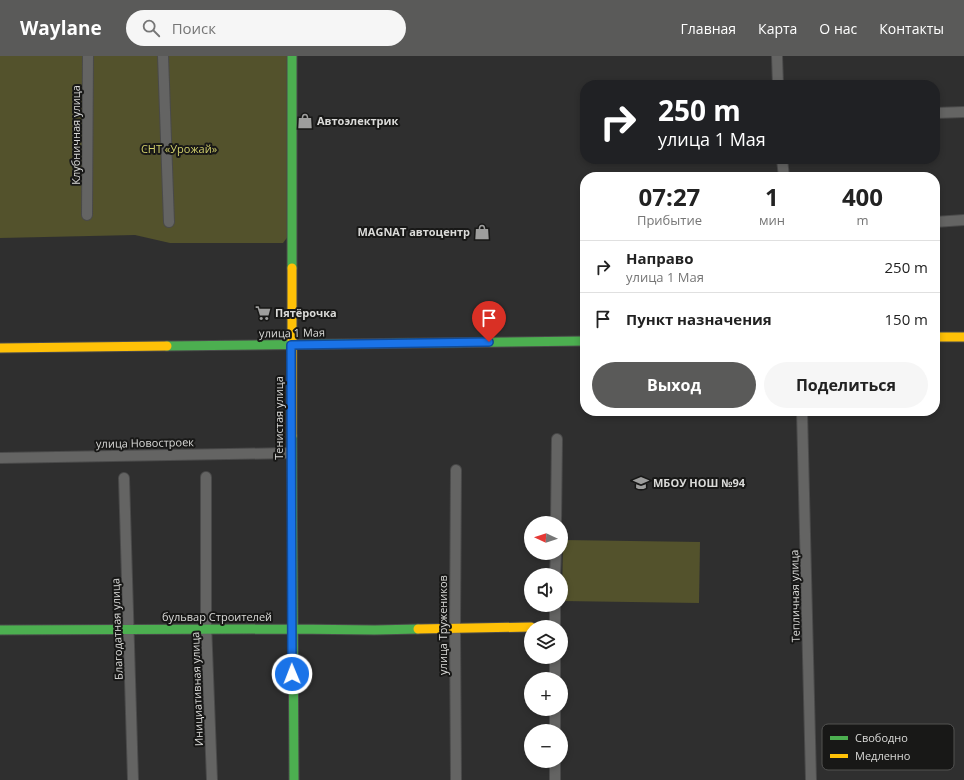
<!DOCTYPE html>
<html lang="ru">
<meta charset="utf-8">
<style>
:root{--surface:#fff;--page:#f6f6f6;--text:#222;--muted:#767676;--line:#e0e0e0;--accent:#5a5a59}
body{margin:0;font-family:"Open Sans",sans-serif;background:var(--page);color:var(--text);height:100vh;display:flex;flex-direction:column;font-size:15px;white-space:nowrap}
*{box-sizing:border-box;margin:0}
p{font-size:13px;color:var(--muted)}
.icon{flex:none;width:22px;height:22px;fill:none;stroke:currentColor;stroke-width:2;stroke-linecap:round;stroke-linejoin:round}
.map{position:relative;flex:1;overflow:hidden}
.drawer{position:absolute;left:580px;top:116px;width:360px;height:244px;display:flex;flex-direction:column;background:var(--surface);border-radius:16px;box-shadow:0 2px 6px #0003}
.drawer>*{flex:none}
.top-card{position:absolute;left:580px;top:24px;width:360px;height:84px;border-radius:16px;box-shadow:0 2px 6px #0003;background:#202124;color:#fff;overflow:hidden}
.needle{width:26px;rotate:273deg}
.buttons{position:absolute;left:524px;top:460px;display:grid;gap:8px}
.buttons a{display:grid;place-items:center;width:44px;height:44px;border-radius:50%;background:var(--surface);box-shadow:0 2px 6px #0003;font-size:20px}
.pin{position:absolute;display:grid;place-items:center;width:34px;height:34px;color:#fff;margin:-41px -17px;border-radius:50% 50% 50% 0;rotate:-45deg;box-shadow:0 0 4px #0007}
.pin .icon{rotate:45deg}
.me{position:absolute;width:44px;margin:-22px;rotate:359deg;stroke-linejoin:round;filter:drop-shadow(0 0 3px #0008)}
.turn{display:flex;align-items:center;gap:14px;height:84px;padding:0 12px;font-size:18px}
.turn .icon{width:52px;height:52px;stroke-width:2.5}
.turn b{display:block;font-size:28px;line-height:34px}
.eta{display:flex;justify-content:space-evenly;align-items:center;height:68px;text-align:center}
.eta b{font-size:24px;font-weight:700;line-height:28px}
.button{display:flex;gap:8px;margin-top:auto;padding:8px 12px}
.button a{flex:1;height:46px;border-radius:24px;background:var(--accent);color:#fff;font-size:16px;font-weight:700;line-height:46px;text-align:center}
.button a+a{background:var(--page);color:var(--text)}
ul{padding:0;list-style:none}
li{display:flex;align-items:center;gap:12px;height:52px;padding:0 12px;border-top:1px solid var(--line)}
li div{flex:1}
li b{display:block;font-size:15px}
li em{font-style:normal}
header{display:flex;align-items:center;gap:24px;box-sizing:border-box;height:56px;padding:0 20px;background:var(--accent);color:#fff}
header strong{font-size:19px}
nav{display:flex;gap:22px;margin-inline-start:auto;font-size:14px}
.search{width:280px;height:36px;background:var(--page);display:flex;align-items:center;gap:10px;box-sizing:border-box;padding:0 14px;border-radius:22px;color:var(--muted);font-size:15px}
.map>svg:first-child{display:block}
.green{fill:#53522c}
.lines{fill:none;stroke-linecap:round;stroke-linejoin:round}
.street-casing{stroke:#4a4a4a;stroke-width:12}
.fast-casing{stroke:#4a4a4a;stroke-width:11}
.slow-casing{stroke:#4a4a4a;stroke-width:11}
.street{stroke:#646463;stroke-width:10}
.fast{stroke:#4caf50;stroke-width:9}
.slow{stroke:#ffc107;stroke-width:9}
.route-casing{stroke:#114b97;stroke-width:10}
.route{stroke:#1a73e8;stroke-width:7}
.labels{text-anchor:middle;stroke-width:4;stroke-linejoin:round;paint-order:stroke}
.poi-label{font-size:11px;font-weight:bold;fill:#dadad8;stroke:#181817;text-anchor:start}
.street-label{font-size:11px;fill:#dadad8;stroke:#181817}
.park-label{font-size:11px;fill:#cfcd6a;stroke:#181817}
.key{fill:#181817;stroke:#525251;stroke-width:1}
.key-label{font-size:11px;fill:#dadad8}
</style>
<header>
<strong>Waylane</strong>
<div class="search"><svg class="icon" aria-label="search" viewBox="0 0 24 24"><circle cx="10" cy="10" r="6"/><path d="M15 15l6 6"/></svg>Поиск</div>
<nav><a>Главная</a><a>Карта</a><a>О нас</a><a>Контакты</a></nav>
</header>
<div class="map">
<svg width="964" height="724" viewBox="0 0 964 724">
<rect width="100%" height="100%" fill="#2f2f2f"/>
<path class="green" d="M 0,0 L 287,0 L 289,179 L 283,187 L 170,187 L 135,179 L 0,182 Z
M 563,484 L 700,486 L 699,547 L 562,545 Z"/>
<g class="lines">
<defs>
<path id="street" d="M 163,0 L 169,166
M 777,0 L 778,29
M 935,57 L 964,56
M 782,103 L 784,121
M 87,159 L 88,0
M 935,166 L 964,164
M 802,355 L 811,724
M 0,402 L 291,397
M 456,414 L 455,573 L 456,724
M 206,421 L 206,567 L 212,724
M 124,422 L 133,724
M 556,467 L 557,383
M 555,519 L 556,497
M 555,571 L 555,549
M 555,601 L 555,623
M 555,653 L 555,675
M 555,705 L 555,724"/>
<path id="fast" d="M 292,212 L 292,0
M 167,290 L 585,285
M 292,380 L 294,724
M 0,574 L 292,573 L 375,574 L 418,573"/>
<path id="slow" d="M 935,281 L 964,281
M 0,292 L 167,290
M 292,380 L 292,212
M 418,573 L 531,571"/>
</defs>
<use href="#street" class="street-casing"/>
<use href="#fast" class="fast-casing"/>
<use href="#slow" class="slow-casing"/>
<use href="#street" class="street"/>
<use href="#fast" class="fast"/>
<use href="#slow" class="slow"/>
</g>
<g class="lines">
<defs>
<path id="route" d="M 292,618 L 291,289 L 489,286"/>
</defs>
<use href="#route" class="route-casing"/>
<use href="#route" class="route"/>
</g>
<defs>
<symbol id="shop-bare" viewBox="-9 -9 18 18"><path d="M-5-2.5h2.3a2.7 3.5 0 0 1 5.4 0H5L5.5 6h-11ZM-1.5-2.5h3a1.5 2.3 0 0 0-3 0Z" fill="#9e9e9d" stroke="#181817" stroke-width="2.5" paint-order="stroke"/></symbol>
<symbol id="supermarket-bare" viewBox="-9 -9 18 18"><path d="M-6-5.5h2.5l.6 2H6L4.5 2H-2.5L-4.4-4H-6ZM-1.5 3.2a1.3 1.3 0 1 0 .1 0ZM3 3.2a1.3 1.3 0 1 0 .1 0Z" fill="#9e9e9d" stroke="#181817" stroke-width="2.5" paint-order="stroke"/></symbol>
<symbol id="school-bare" viewBox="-9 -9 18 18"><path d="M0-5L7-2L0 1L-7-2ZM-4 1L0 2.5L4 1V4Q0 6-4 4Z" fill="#9e9e9d" stroke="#181817" stroke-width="2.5" paint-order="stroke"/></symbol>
</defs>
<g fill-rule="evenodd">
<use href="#shop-bare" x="294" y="54" width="22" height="22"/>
<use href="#shop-bare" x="471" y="165" width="22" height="22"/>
<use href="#supermarket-bare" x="252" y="246" width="22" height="22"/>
<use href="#school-bare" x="630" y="416" width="22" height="22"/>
</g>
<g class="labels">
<g class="poi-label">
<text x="317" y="69">Автоэлектрик</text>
<text x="470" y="180" text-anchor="end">MAGNAT автоцентр</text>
<text x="275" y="261">Пятёрочка</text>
<text x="653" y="431">МБОУ НОШ №94</text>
</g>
<g class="street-label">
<text transform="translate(76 79) rotate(-90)" y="4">Клубничная улица</text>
<text transform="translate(292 277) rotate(-1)" y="4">улица 1 Мая</text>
<text transform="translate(279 362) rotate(-90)" y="4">Тенистая улица</text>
<text transform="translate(145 387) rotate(-1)" y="4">улица Новостроек</text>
<text transform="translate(795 540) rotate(-91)" y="4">Тепличная улица</text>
<text x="217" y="565">бульвар Строителей</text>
<text transform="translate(443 569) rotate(-90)" y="4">улица Тружеников</text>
<text transform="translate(117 573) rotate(-92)" y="4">Благодатная улица</text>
<text transform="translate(197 633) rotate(-92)" y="4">Инициативная улица</text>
</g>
<g class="park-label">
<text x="179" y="97">СНТ «Урожай»</text>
</g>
</g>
<rect x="822" y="668" width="132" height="46" rx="6" class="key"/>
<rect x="830" y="680" width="18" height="4" fill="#4caf50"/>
<rect x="830" y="698" width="18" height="4" fill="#ffc107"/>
<g class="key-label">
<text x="855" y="686">Свободно</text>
<text x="855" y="704">Медленно</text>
</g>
</svg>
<div class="buttons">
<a><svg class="needle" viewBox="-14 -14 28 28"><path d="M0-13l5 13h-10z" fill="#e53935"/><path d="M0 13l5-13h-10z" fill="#767676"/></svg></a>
<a><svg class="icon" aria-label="sound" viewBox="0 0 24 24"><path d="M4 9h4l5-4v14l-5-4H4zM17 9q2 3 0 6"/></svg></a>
<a><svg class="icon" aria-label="layers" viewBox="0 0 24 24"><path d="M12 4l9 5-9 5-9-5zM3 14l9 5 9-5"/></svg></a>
<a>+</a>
<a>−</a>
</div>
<div class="pin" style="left:489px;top:286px;background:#d93025"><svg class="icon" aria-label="arrive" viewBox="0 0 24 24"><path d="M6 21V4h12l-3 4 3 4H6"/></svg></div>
<svg class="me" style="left:292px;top:618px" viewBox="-20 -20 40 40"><circle r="17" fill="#1a73e8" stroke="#fff" stroke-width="3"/><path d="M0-11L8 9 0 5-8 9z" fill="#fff"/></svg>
<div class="top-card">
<div class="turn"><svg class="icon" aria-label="right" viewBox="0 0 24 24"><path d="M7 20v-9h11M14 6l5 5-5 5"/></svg><div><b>250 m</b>улица 1 Мая</div></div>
</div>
<section class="drawer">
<div class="eta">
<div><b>07:27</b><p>Прибытие</p></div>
<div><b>1</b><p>мин</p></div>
<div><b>400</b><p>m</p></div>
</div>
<ul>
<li><svg class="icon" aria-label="right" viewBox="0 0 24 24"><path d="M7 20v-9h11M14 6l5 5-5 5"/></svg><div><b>Направо</b><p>улица 1 Мая</p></div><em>250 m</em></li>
<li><svg class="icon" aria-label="arrive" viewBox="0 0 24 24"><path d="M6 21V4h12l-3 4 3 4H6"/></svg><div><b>Пункт назначения</b></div><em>150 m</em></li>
</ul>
<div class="button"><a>Выход</a><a>Поделиться</a></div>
</section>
</div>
